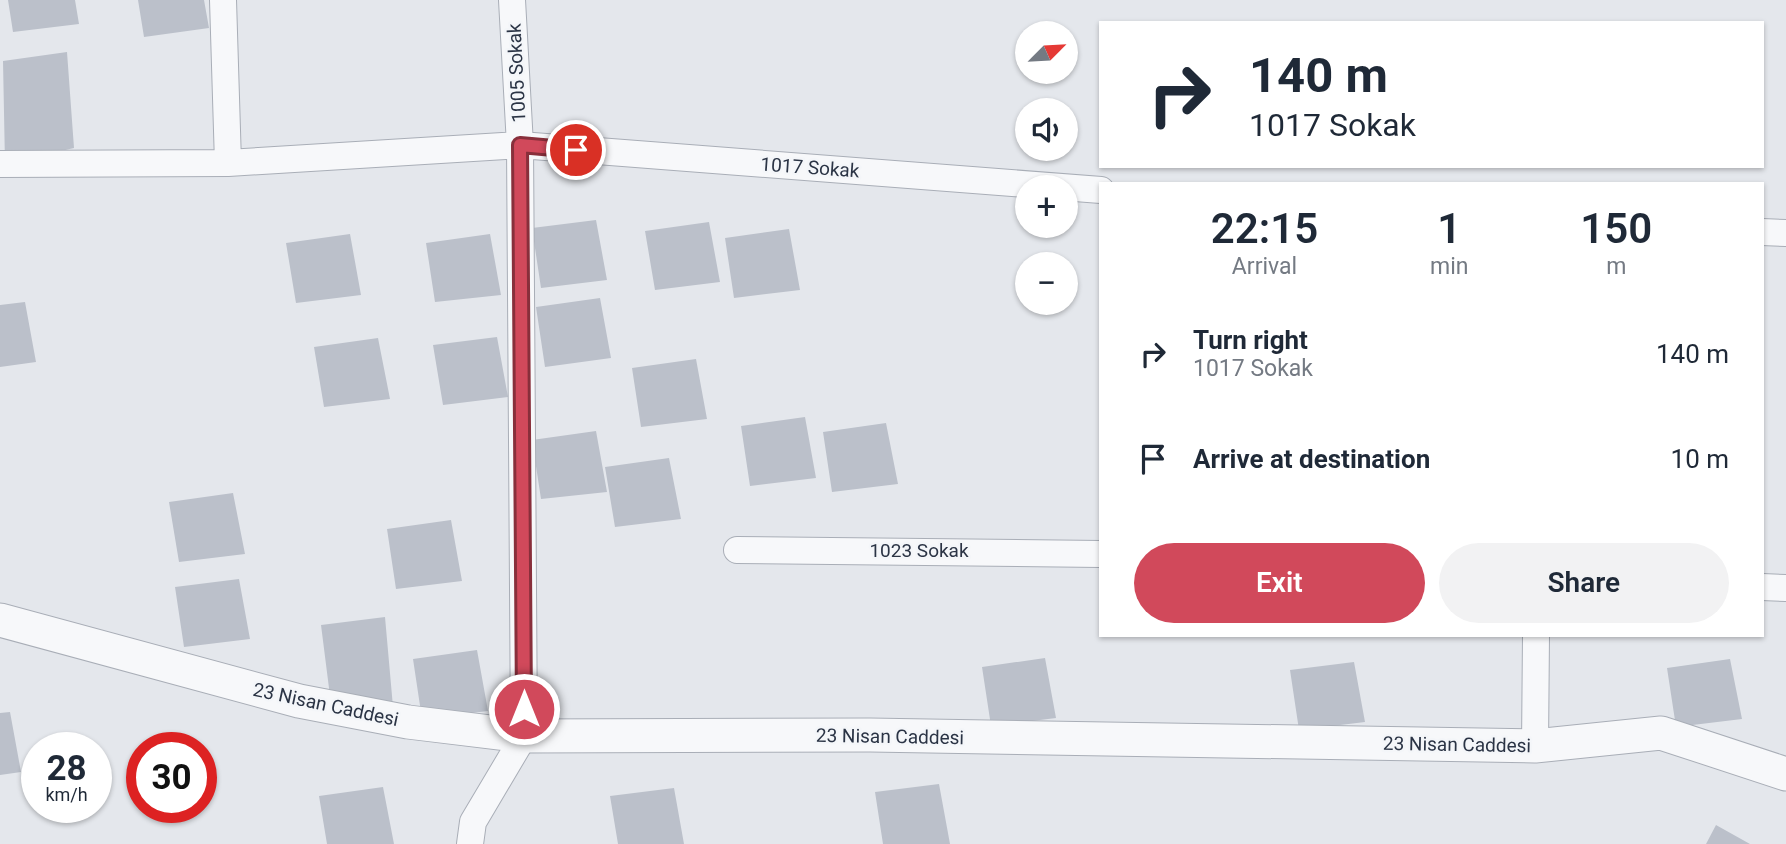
<!DOCTYPE html>
<meta charset="utf-8">
<style>
:root{--surface:#fff;--page:#f2f2f3;--text:#1f2937;--muted:#747a83;--accent:#d1495b}
body{margin:0;font-family:Roboto,sans-serif;background:var(--page);color:var(--text);height:100vh;display:flex;flex-direction:column;font-size:26px;white-space:nowrap}
*{box-sizing:border-box;margin:0}
p{font-size:23px;color:var(--muted)}
.icon{flex:none;width:38px;height:38px;fill:none;stroke:currentColor;stroke-width:2;stroke-linecap:round;stroke-linejoin:round}
.map{position:relative;flex:1;overflow:hidden}
.sheet{position:absolute;left:1099px;top:182px;width:665px;height:455px;display:flex;flex-direction:column;background:var(--surface);border-radius:0px;box-shadow:0 2px 5px #0004}
.sheet>*{flex:none}
.hud{position:absolute;left:1099px;top:21px;width:665px;height:147px;border-radius:0px;box-shadow:0 2px 5px #0004;background:#fff;color:var(--text);overflow:hidden}
.needle{width:46px;rotate:66deg}
.buttons{position:absolute;left:1015px;top:21px;display:grid;gap:14px}
.buttons a{display:grid;place-items:center;width:63px;height:63px;border-radius:50%;background:var(--surface);box-shadow:0 2px 5px #0004;font-size:35px}
.speed{position:absolute;left:21px;top:732px;display:flex;gap:14px;font-size:35px;font-weight:700;text-align:center}
.speed>*{display:grid;place-content:center;width:91px;height:91px;border-radius:50%;background:var(--surface);box-shadow:0 2px 5px #0004;line-height:1}
.speed small{font-size:18px;font-weight:400}
.speed .limit{border:10px solid #d22;background:#fff;color:#111}
.pin{position:absolute;display:grid;place-items:center;width:60px;height:60px;color:#fff;margin:-30px;border:4px solid #fff;border-radius:50%;box-shadow:0 2px 7px #0007}
.me{position:absolute;width:77px;margin:-38px;rotate:0deg;stroke-linejoin:round;filter:drop-shadow(0 0 5px #0008)}
.turn{display:flex;align-items:center;gap:24px;height:147px;padding:0 35px;font-size:32px}
.turn .icon{width:91px;height:91px;stroke-width:2.5}
.turn b{display:block;font-size:49px;line-height:60px}
.eta{display:flex;justify-content:space-evenly;align-items:center;height:119px;text-align:center}
.eta b{font-size:42px;font-weight:600;line-height:49px}
.action{display:flex;gap:14px;margin-top:auto;padding:14px 35px}
.action a{flex:1;height:80px;border-radius:42px;background:var(--accent);color:#fff;font-size:28px;font-weight:600;line-height:80px;text-align:center}
.action a+a{background:var(--page);color:var(--text)}
ul{padding:0;list-style:none}
li{display:flex;align-items:center;gap:21px;height:105px;padding:0 35px}
li div{flex:1}
li b{display:block;font-size:26px}
li em{font-style:normal}
.map>svg:first-child{display:block}
.building{fill:#bbc0ca}
.lines{fill:none;stroke-linecap:round;stroke-linejoin:round}
.minor-casing{stroke:#a9aeb7;stroke-width:28}
.tertiary-casing{stroke:#a9aeb7;stroke-width:35}
.minor{stroke:#f7f8fa;stroke-width:26}
.tertiary{stroke:#f7f8fa;stroke-width:33}
.route-casing{stroke:#882f3b;stroke-width:18}
.route{stroke:#d1495b;stroke-width:12}
.labels{text-anchor:middle;stroke-width:5;stroke-linejoin:round;paint-order:stroke}
.street-label{font-size:19px;fill:#2b3445;stroke:#f4f6f9}
</style>
<div class="map">
<svg width="1786" height="844" viewBox="0 0 1786 844">
<rect width="100%" height="100%" fill="#e4e7ec"/>
<path class="building" d="M 8,0 L 75,0 L 79,24 L 13,32 Z
M 138,0 L 204,0 L 209,28 L 144,37 Z
M 67,52 L 74,148 L 5,164 L 3,61 Z
M 596,220 L 607,280 L 541,288 L 532,228 Z
M 709,222 L 720,282 L 655,290 L 645,231 Z
M 789,229 L 800,290 L 734,298 L 725,238 Z
M 350,234 L 361,295 L 296,303 L 286,243 Z
M 490,234 L 501,295 L 435,302 L 426,243 Z
M 600,298 L 611,358 L 545,367 L 536,307 Z
M 25,302 L 36,362 L 0,367 L 0,305 Z
M 497,337 L 508,397 L 443,405 L 433,345 Z
M 378,338 L 390,399 L 324,407 L 314,347 Z
M 696,359 L 707,419 L 641,427 L 632,368 Z
M 805,417 L 816,478 L 750,486 L 741,426 Z
M 886,423 L 898,484 L 832,492 L 823,432 Z
M 596,431 L 607,492 L 541,499 L 532,440 Z
M 669,458 L 681,519 L 615,527 L 605,467 Z
M 233,493 L 245,554 L 179,562 L 169,502 Z
M 451,520 L 462,581 L 396,589 L 387,529 Z
M 239,579 L 250,639 L 184,647 L 175,587 Z
M 385,617 L 393,707 L 330,696 L 321,625 Z
M 477,650 L 488,711 L 422,719 L 413,659 Z
M 1045,658 L 1056,718 L 991,726 L 982,667 Z
M 1730,659 L 1742,719 L 1676,727 L 1667,668 Z
M 1354,662 L 1365,722 L 1299,730 L 1290,670 Z
M 10,712 L 21,772 L 0,775 L 0,713 Z
M 939,784 L 950,844 L 883,844 L 875,792 Z
M 383,787 L 394,844 L 327,844 L 319,796 Z
M 674,788 L 684,844 L 618,844 L 610,796 Z
M 1716,825 L 1750,844 L 1706,844 Z"/>
<g class="lines">
<defs>
<path id="minor" d="M 223,0 L 228,163
M 0,164 L 228,163 L 520,145 L 1101,190
M 1762,232 L 1786,233
M 737,550 L 1101,554
M 1762,587 L 1786,588
M 1535,746 L 1536,635
M 470,844 L 473,822 L 524,736 L 520,145 L 512,0"/>
<path id="tertiary" d="M 0,620 L 299,701 L 408,722 L 524,736 L 870,735 L 1535,746 L 1661,733 L 1786,774"/>
</defs>
<use href="#minor" class="minor-casing"/>
<use href="#tertiary" class="tertiary-casing"/>
<use href="#minor" class="minor"/>
<use href="#tertiary" class="tertiary"/>
</g>
<g class="lines">
<defs>
<path id="route" d="M 524,709 L 520,145 L 576,150"/>
</defs>
<use href="#route" class="route-casing"/>
<use href="#route" class="route"/>
</g>
<g class="labels">
<g class="street-label">
<text transform="translate(516 73) rotate(-93)" y="7">1005 Sokak</text>
<text transform="translate(810 167) rotate(4)" y="7">1017 Sokak</text>
<text x="919" y="557">1023 Sokak</text>
<text transform="translate(326 704) rotate(12)" y="7">23 Nisan Caddesi</text>
<text transform="translate(890 736) rotate(1)" y="7">23 Nisan Caddesi</text>
<text transform="translate(1457 744) rotate(1)" y="7">23 Nisan Caddesi</text>
</g>
</g>
</svg>
<div class="buttons">
<a><svg class="needle" viewBox="-14 -14 28 28"><path d="M0-13l5 13h-10z" fill="#e53935"/><path d="M0 13l5-13h-10z" fill="#747a83"/></svg></a>
<a><svg class="icon" aria-label="sound" viewBox="0 0 24 24"><path d="M4 9h4l5-4v14l-5-4H4zM17 9q2 3 0 6"/></svg></a>
<a>+</a>
<a>−</a>
</div>
<div class="speed"><div>28<small>km/h</small></div><div class="limit">30</div></div>
<div class="pin" style="left:576px;top:150px;background:#d93025"><svg class="icon" aria-label="arrive" viewBox="0 0 24 24"><path d="M6 21V4h12l-3 4 3 4H6"/></svg></div>
<svg class="me" style="left:524px;top:709px" viewBox="-20 -20 40 40"><circle r="17" fill="#d1495b" stroke="#fff" stroke-width="3"/><path d="M0-11L8 9 0 5-8 9z" fill="#fff"/></svg>
<div class="hud">
<div class="turn"><svg class="icon" aria-label="right" viewBox="0 0 24 24"><path d="M7 20v-9h11M14 6l5 5-5 5"/></svg><div><b>140 m</b>1017 Sokak</div></div>
</div>
<section class="sheet">
<div class="eta">
<div><b>22:15</b><p>Arrival</p></div>
<div><b>1</b><p>min</p></div>
<div><b>150</b><p>m</p></div>
</div>
<ul>
<li><svg class="icon" aria-label="right" viewBox="0 0 24 24"><path d="M7 20v-9h11M14 6l5 5-5 5"/></svg><div><b>Turn right</b><p>1017 Sokak</p></div><em>140 m</em></li>
<li><svg class="icon" aria-label="arrive" viewBox="0 0 24 24"><path d="M6 21V4h12l-3 4 3 4H6"/></svg><div><b>Arrive at destination</b></div><em>10 m</em></li>
</ul>
<div class="action"><a>Exit</a><a>Share</a></div>
</section>
</div>
